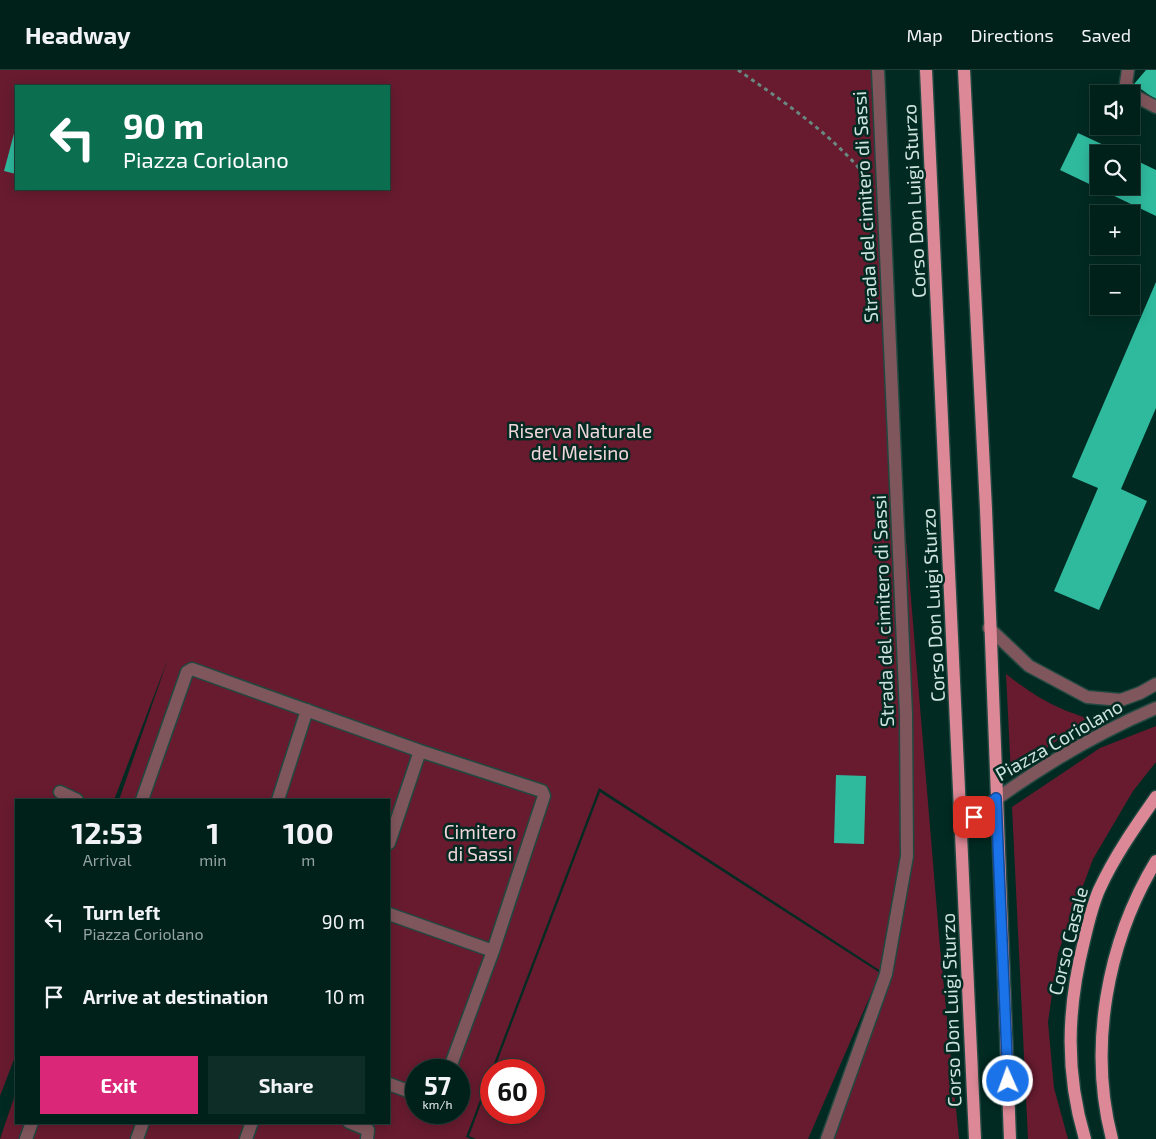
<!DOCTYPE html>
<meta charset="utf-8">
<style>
:root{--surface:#00201a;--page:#0e2d27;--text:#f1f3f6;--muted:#95a3a2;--line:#223e39;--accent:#db2777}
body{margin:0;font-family:"Exo 2",sans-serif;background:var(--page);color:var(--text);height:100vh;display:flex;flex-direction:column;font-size:19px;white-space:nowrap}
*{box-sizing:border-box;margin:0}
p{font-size:16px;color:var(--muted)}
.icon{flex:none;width:28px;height:28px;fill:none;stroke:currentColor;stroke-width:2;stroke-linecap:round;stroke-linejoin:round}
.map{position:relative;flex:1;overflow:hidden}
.side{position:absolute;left:15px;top:729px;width:375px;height:325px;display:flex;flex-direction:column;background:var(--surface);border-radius:0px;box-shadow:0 2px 12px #0003,0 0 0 1px var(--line)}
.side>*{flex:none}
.banner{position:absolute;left:15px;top:15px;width:375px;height:105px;border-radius:0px;box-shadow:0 2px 12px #0003,0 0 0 1px var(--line);background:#0b6e4f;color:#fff;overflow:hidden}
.buttons{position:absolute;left:1090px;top:15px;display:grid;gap:10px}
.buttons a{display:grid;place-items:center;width:50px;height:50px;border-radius:0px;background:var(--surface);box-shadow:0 2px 12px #0003,0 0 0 1px var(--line);font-size:25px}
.speed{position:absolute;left:405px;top:989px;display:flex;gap:10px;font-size:25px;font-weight:700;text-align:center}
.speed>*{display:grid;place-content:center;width:65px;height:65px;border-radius:50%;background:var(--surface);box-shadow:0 2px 12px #0003,0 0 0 1px var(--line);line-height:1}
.speed small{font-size:12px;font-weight:400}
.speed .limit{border:8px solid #d22;background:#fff;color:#111}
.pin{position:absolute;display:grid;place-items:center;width:42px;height:42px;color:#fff;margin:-21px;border-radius:10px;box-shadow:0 2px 8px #0006}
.me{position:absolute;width:55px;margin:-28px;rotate:358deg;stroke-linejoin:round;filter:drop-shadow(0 0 4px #0008)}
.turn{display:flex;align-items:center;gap:18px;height:105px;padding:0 25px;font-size:22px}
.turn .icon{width:65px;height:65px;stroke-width:2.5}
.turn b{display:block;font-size:35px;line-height:42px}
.eta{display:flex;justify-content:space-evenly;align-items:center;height:85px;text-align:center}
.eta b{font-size:30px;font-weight:700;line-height:35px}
.button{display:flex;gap:10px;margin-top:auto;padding:10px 25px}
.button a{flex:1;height:58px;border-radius:0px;background:var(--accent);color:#fff;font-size:20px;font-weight:700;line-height:58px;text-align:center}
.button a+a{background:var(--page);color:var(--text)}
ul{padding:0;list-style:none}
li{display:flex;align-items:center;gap:15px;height:75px;padding:0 25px}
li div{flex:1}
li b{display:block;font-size:19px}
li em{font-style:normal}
header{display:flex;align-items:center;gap:30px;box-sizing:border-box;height:70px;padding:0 25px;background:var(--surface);border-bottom:1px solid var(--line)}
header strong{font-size:24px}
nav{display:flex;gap:28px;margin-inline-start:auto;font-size:18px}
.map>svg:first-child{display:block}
.green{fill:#681b2f;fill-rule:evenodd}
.building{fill:#2fba9e}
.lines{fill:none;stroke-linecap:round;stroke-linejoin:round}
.minor-casing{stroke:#214840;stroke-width:15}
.major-casing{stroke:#214840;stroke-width:15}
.path{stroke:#688881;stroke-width:3;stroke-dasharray:4 4;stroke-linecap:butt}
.minor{stroke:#7f565c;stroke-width:12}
.major{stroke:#dc8896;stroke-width:12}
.route-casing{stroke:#114b97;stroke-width:12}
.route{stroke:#1a73e8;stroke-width:9}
.labels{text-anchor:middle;stroke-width:5;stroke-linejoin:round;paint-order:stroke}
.street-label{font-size:19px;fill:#cee3dd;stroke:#002a22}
.park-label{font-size:19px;fill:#f2d7da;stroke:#002a22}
</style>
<header>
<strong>Headway</strong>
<nav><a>Map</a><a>Directions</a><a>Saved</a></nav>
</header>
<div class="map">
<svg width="1156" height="1069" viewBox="0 0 1156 1069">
<rect width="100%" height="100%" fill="#002a22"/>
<path class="green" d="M 0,0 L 871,0 L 875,47 L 879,144 L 940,877 L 959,1069 L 831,1069 L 884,903 L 599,718 L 466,1067 L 471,1069 L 0,1069 L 16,1022 L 16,1052 L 389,1052 L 389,730 L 119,730 L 168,589 L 114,730 L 16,730 L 16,984 L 0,1026 ZM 16,16 L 389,16 L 389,119 L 16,119 ZM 416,1000 L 459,1000 L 459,1042 L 416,1042 Z
M 1006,604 C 1035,626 1052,637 1087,648 L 1011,705 Z
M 1156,656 L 1156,692 L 1133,721 L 1093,789 L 1058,883 L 1048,952 L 1054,1018 L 1068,1069 L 1028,1069 L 1012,737 L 1100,678 Z
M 600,722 L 880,903 L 808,1069 L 476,1069 L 469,1066 L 491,1007 L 491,1042 L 534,1042 L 534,1000 L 494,1000 Z"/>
<path class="building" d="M 1146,0 L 1156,0 L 1156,30 L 1134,14 Z
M 16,56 L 16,104 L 4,101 Z
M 1078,63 L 1123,84 L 1099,84 L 1099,116 L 1131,116 L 1131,88 L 1156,100 L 1156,146 L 1060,100 Z
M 1156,212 L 1156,338 L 1121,419 L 1147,431 L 1099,540 L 1054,521 L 1098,418 L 1072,407 Z
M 836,705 L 866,706 L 864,774 L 834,773 Z"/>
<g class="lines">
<defs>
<path id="minor" d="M 1128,0 L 1126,13 L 1131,24
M 1131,24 L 1156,37
M 989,558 L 1029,596 L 1087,627 L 1121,630 L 1140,623 L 1156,614
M 60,722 L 77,730
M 142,730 L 187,602 L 192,599 L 420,681 L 542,721 L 544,726 L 493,881 L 389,844
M 278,730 L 307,640
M 962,756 C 1017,710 1090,666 1156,638
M 389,773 L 420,681
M 449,1000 L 493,881
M 389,1014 L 416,1024
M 349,1052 L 368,1060 L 367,1069
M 26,1069 L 32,1052
M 137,1069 L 143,1052
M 246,1069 L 252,1052
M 827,1069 L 886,904 L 907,786 L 906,644 L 878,0"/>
<path id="major" d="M 926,0 L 975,1069
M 964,0 L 986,439 L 1010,1069
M 1085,1069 C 1065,1002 1067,939 1084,871 C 1088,854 1092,836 1099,820 C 1114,787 1135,757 1156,727
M 1112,1069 C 1088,977 1107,872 1156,791"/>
</defs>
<use href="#minor" class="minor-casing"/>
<use href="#major" class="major-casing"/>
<path class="path" d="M 738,0 C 784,32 829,62 865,105"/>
<use href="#minor" class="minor"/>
<use href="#major" class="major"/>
</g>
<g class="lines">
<defs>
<path id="route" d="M 974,747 L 996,728 L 1008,1011"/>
</defs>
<use href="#route" class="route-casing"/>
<use href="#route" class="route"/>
</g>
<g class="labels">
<g class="street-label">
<text transform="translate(914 131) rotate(-93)" y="7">Corso Don Luigi Sturzo</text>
<text transform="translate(865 137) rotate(-93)" y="7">Strada del cimitero di Sassi</text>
<text transform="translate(933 535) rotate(-93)" y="7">Corso Don Luigi Sturzo</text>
<text transform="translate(883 541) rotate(-92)" y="7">Strada del cimitero di Sassi</text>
<text transform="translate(1059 670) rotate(-30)" y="7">Piazza Coriolano</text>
<text transform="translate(1068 871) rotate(-76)" y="7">Corso Casale</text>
<text transform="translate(951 940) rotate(-92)" y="7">Corso Don Luigi Sturzo</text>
</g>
<g class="park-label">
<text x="580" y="368">Riserva Naturale<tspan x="580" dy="22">del Meisino</tspan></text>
<text x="480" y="769">Cimitero<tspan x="480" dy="22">di Sassi</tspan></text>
</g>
</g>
</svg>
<div class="buttons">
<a><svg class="icon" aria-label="sound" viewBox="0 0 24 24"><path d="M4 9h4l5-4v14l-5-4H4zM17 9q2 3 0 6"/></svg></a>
<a><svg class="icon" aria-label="search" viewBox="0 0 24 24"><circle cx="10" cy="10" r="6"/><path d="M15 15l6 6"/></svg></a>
<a>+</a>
<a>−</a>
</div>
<div class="speed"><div>57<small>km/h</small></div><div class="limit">60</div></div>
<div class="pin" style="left:974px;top:747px;background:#d93025"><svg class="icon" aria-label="arrive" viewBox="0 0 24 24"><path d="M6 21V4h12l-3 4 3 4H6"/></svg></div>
<svg class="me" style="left:1008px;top:1011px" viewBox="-20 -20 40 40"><circle r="17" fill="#1a73e8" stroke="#fff" stroke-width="3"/><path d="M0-11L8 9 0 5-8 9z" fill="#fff"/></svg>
<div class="banner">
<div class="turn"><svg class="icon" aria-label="left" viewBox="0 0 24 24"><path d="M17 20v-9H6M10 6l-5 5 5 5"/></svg><div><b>90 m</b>Piazza Coriolano</div></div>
</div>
<section class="side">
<div class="eta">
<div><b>12:53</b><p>Arrival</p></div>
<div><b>1</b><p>min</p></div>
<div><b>100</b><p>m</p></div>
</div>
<ul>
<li><svg class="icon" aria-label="left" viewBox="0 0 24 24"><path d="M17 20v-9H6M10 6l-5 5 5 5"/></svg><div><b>Turn left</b><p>Piazza Coriolano</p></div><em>90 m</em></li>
<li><svg class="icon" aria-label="arrive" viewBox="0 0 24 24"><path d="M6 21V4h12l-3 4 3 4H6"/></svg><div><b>Arrive at destination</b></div><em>10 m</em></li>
</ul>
<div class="button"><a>Exit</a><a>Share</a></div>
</section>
</div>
